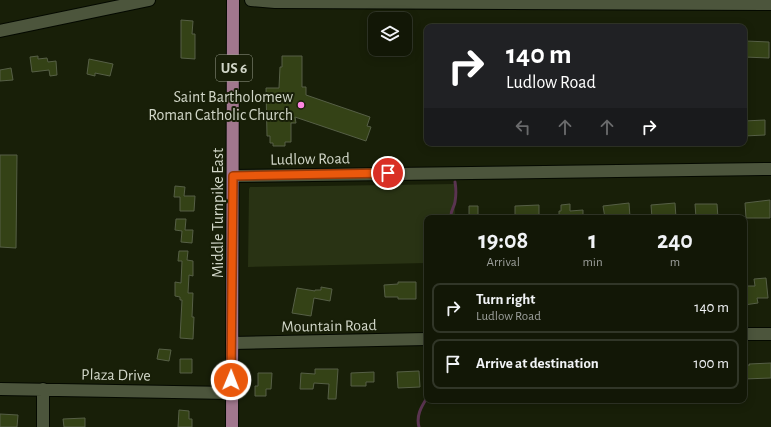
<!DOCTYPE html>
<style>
:root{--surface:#121706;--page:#1b2010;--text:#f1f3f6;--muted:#9c9f9b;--line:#313628}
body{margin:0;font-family:"Alegreya Sans",sans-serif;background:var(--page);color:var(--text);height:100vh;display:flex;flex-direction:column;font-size:15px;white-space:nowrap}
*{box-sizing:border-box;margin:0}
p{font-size:13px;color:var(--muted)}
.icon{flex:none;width:22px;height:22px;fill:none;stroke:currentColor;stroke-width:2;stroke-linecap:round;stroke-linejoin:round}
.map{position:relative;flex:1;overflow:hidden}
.side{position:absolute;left:424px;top:215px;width:323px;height:188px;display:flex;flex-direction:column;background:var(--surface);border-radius:8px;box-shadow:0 2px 10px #0003,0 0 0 1px var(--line)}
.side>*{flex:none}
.banner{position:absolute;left:424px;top:24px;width:323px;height:122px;border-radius:8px;box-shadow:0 2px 10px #0003,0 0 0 1px var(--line);background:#202124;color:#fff;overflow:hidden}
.tools{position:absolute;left:368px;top:12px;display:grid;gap:8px}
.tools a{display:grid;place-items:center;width:44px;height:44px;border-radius:8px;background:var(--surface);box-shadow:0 2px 10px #0003,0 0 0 1px var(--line);font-size:20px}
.pin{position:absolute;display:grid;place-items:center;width:34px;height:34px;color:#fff;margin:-17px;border:2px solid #fff;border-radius:50%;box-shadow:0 1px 4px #0007}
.me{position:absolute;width:44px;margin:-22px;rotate:1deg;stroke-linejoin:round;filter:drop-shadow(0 0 3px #0008)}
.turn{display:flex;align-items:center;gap:14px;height:84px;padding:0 16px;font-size:18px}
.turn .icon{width:52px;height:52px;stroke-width:2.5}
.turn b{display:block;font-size:28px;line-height:34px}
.lanes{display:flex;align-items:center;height:38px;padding:0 16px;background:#0003;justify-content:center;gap:20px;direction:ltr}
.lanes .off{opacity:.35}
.eta{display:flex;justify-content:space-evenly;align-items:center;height:68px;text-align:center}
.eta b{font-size:24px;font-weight:700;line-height:28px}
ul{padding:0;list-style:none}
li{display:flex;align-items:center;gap:12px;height:50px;margin:0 8px 6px;padding:0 8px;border:2px solid var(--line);border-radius:8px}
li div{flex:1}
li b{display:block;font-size:15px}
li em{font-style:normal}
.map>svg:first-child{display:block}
.green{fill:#293314}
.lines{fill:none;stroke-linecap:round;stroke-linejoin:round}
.stream{stroke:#5a3450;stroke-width:3}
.building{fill:#344216;stroke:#565f46}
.minor-casing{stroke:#040900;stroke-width:14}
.major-casing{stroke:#040900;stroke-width:14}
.minor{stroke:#4c553c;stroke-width:12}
.major{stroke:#a1778e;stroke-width:12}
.route-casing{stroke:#983908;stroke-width:10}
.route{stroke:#ea580c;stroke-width:7}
.poi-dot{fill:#fe86e0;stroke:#181f08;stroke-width:1.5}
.labels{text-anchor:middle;stroke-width:4;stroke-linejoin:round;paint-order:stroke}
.shield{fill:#181f08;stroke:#9a9f8e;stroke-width:1}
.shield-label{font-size:15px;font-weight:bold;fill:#d1d6c8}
.poi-label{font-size:16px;fill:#d1d6c8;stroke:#181f08;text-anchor:end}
.street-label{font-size:16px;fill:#d1d6c8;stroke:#181f08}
</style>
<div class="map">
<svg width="771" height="427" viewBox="0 0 771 427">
<rect width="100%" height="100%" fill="#181f08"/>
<path class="green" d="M 454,184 L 455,218 L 427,218 L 427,263 L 248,267 L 249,189 L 250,187 Z"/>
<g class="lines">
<path class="stream" d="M 451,218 C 450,211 454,208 455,202 C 456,196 456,188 455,182
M 419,427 C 416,416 421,407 427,398"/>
</g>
<path class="building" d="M 181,20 L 193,21 L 192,34 L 195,34 L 195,59 L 181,58 Z
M 746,41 L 769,42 L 769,58 L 744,57 L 744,44 L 746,44 Z
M 38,56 L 38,59 L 47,58 L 48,62 L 56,61 L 57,75 L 50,76 L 49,70 L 32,72 L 30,57 Z
M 282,56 L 302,56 L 302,87 L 306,87 L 306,95 L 370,117 L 367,126 L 371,127 L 366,141 L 295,117 L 296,123 L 291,123 L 291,142 L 285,142 L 285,146 L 273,146 L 273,143 L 270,143 L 270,136 L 267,136 L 266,88 L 279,88 L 280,67 L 282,67 Z
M 89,59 L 113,64 L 110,76 L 95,73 L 95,76 L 87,74 Z
M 11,68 L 13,80 L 0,81 L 0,70 Z
M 765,120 L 765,135 L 744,136 L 744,121 Z
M 0,155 L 17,155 L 16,248 L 0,247 Z
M 175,186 L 185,187 L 184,196 L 195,196 L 194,211 L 180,211 L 180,197 L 174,197 Z
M 770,200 L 770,218 L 746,218 L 745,203 Z
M 629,203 L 630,217 L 605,218 L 603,206 Z
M 675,203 L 676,218 L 652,218 L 651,205 Z
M 570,204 L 570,211 L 583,210 L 583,218 L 559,218 L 559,211 L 561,211 L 561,205 Z
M 695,204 L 717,204 L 718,218 L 696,218 Z
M 539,205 L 539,218 L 515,218 L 515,206 Z
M 469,206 L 478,206 L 478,218 L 469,218 Z
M 176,219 L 186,219 L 185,230 L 193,230 L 192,243 L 181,242 L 182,231 L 175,230 Z
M 179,251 L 188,251 L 187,260 L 193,261 L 193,276 L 189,275 L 188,293 L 193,293 L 192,317 L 194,317 L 193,339 L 180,338 L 182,300 L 180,300 L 180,297 L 175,296 L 175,282 L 181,283 L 182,261 L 178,261 Z
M 766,278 L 768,298 L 757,298 L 758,303 L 744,305 L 744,286 L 755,286 L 754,279 Z
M 398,282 L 416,282 L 416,299 L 398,299 L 398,297 L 385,297 L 384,285 L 398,284 Z
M 321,287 L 332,289 L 330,301 L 314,298 L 311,316 L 292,313 L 297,288 L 315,291 L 315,290 L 321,290 Z
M 159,349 L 171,350 L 169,361 L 157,359 Z
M 180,359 L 192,359 L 192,373 L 180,373 Z
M 771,363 L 771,378 L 744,379 L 744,365 L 750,365 L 749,364 Z
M 315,369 L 338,369 L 336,399 L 328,399 L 329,384 L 314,383 L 313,389 L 300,389 L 301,373 L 315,374 Z
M 419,371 L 420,387 L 398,388 L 397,372 Z
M 374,372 L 374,382 L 366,382 L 366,386 L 351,386 L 351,373 Z
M 258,373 L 272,373 L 271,389 L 266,389 L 266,396 L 255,396 L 255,386 L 258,386 Z
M 179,410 L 189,411 L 189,419 L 192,419 L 192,427 L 178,427 Z
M 0,414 L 18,415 L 17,427 L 0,427 Z
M 85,418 L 85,427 L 64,427 L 63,419 Z"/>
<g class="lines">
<defs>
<path id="minor" d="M 251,0 L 275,2 L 771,4
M 0,31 L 149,0
M 233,176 L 771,169
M 744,334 L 771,334
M 232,343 L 427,339
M 0,389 L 231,393
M 43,427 L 43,389"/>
<path id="major" d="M 232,427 L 233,0"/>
</defs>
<use href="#minor" class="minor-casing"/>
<use href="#major" class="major-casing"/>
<use href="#minor" class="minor"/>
<use href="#major" class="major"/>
</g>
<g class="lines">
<defs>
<path id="route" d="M 231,380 L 233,176 L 388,173"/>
</defs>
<use href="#route" class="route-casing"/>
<use href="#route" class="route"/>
</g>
<circle class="poi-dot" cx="301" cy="105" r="4"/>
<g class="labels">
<rect class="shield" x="216" y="55" width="36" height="26" rx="3"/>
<g class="shield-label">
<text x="234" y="73">US 6</text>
</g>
<g class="poi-label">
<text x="293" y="102">Saint Bartholomew<tspan x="293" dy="18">Roman Catholic Church</tspan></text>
</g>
<g class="street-label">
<text transform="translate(310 158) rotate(-1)" y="6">Ludlow Road</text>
<text transform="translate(217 213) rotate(-90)" y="6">Middle Turnpike East</text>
<text transform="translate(329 325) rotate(-1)" y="6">Mountain Road</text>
<text transform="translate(116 374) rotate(1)" y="6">Plaza Drive</text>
</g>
</g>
</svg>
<div class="tools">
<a><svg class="icon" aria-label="layers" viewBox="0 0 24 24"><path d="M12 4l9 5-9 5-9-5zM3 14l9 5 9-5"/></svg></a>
</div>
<div class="pin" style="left:388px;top:173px;background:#d93025"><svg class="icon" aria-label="arrive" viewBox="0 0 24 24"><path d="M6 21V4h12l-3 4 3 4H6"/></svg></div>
<svg class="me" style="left:231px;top:380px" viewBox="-20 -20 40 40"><circle r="17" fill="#ea580c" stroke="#fff" stroke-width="3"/><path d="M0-11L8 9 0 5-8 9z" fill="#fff"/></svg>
<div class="banner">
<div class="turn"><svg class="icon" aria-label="right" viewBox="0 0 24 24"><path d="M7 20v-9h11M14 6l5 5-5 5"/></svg><div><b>140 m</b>Ludlow Road</div></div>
<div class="lanes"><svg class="icon off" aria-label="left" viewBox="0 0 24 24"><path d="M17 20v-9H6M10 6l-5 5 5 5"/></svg><svg class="icon off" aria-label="ahead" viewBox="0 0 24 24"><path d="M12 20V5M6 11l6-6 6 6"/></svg><svg class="icon off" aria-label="ahead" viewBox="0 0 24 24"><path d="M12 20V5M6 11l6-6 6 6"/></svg><svg class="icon" aria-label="right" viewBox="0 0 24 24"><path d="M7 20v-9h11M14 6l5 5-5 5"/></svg></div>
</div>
<section class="side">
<div class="eta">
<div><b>19:08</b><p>Arrival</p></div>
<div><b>1</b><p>min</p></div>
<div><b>240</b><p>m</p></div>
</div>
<ul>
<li><svg class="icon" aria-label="right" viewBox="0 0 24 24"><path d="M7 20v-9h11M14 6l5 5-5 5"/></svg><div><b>Turn right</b><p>Ludlow Road</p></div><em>140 m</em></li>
<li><svg class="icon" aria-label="arrive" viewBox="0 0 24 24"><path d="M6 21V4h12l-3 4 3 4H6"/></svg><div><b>Arrive at destination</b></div><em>100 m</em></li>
</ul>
</section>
</div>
